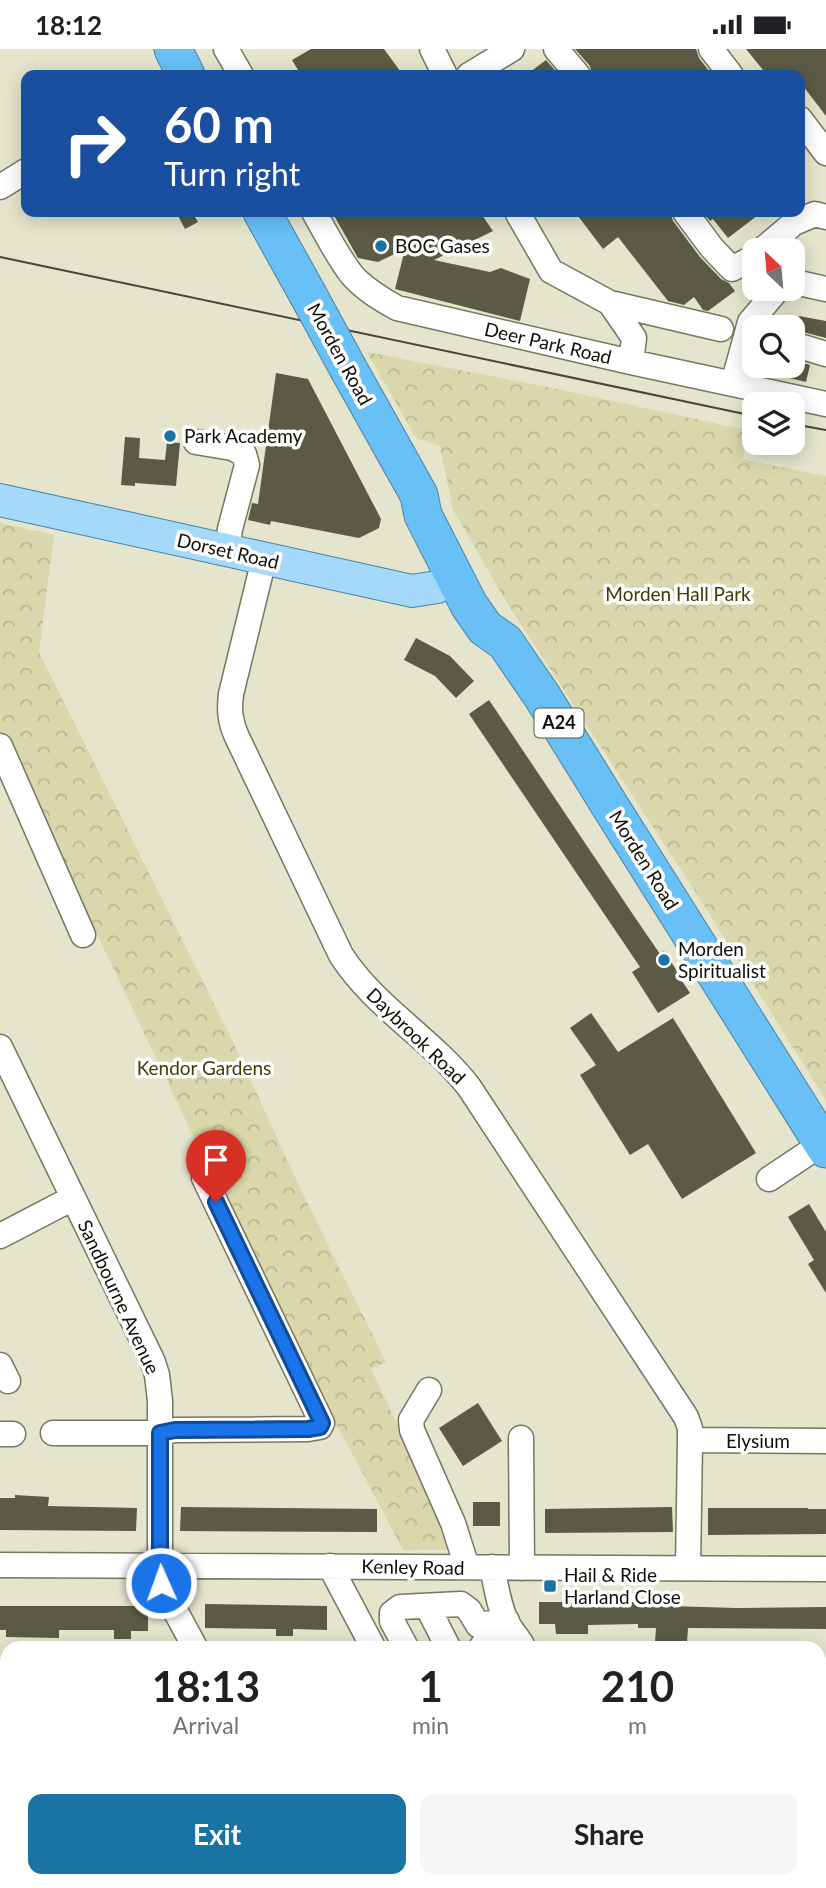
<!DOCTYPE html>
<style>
:root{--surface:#fff;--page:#f6f6f6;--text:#202124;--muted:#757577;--accent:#1a74a3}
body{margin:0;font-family:Lato,sans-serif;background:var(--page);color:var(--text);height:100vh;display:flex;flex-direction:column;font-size:26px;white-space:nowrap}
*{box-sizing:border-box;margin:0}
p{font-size:23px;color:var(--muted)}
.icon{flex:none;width:38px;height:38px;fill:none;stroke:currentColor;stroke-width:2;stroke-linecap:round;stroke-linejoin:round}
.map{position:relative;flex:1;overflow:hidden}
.side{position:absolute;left:0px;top:1592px;width:826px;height:247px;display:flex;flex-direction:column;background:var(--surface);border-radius:21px 21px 0 0;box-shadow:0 4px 18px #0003}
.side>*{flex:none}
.banner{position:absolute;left:21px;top:21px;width:784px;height:147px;border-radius:14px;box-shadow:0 4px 18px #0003;background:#1a4fa0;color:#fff;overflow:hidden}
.needle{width:46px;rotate:334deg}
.fabs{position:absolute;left:742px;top:189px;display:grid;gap:14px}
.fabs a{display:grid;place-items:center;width:63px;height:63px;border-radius:14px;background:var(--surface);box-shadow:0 4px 18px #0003;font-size:35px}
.pin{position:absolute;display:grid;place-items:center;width:60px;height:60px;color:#fff;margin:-72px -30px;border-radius:50% 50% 50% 0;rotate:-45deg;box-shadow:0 0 7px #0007}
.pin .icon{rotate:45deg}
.me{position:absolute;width:77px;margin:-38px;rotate:358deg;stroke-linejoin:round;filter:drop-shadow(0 0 5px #0008)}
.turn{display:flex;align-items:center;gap:24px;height:147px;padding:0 28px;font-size:32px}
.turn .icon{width:91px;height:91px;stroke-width:2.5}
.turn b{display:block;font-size:49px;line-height:60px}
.eta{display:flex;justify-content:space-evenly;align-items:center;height:119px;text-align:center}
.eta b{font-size:42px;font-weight:700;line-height:49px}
.button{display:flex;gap:14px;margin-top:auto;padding:14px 28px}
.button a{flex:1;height:80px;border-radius:14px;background:var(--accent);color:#fff;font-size:28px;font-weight:700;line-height:80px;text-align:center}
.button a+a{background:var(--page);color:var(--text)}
.status{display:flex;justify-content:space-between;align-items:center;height:49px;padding:0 35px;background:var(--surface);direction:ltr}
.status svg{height:19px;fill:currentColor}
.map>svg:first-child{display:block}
.park{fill:url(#park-crowns)}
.building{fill:#5b5a45}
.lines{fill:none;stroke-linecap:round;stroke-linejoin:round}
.minor-casing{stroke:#777660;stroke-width:27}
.major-casing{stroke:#4982a2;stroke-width:34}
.highway-casing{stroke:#4982a2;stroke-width:39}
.minor{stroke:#fff;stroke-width:24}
.major{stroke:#a4d9fa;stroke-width:32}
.highway{stroke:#68c0f6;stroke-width:37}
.tram{stroke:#464539;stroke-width:2}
.rail{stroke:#464539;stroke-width:5;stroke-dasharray:3.5 7;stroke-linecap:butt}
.highway-bridge-casing{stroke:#4982a2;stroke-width:39;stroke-linecap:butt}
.highway-bridge{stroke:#68c0f6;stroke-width:37}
.route-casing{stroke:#114b97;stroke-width:18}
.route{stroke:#1a73e8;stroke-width:12}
.poi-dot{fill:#1a74a3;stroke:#fff;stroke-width:2.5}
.labels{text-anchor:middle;stroke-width:7;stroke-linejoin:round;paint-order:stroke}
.shield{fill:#fff;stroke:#585751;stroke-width:2}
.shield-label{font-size:18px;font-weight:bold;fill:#100f07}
.poi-label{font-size:19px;fill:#100f07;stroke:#fff;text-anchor:start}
.street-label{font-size:19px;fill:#100f07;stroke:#fff}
.park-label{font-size:19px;fill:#3f3b05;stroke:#fff}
</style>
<div class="status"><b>18:12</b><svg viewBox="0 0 49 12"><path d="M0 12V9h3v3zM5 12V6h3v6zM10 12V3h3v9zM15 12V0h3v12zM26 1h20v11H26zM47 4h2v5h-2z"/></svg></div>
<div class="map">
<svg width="826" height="1839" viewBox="0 0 826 1839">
<defs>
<pattern id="park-crowns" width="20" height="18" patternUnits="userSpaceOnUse" patternTransform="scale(1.75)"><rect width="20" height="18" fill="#d9d7ab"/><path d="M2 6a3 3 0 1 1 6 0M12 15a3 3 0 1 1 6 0" fill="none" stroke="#b9b792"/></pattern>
</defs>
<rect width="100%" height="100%" fill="#e5e4cc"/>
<path class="park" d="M 367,303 L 557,340 L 746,381 L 743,410 L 826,427 L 826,1051 L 693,839 L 507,554 L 453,461 L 440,397 L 416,389 Z
M 0,474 L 54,486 L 39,603 L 233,993 L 300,1139 L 386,1313 L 371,1320 L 457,1501 L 403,1501 L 343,1387 L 328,1363 L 221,1145 L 0,682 Z"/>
<path class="building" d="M 311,0 L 384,0 L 403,26 L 301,26 L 292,11 Z
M 575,0 L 696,0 L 699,9 L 712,26 L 592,26 L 590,17 Z
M 746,0 L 826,0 L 826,67 L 800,33 L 800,26 L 767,26 Z
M 546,11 L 559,26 L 526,26 Z
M 176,163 L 192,163 L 198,173 L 185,180 Z
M 332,163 L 480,163 L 493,182 L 434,211 L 490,223 L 501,219 L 530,230 L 520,272 L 395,240 L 405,200 L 378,213 L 358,209 Z
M 575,163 L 670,163 L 673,172 L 700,208 L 721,230 L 729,234 L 735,242 L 708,262 L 703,261 L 694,248 L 684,256 L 668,252 L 618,188 L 603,200 Z
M 703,163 L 762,163 L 728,189 L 713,170 L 710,172 Z
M 799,267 L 826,272 L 826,289 L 796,281 Z
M 793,311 L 810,316 L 806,333 L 760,322 L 761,317 L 793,317 Z
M 276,324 L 308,330 L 381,470 L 379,479 L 359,489 L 271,472 L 270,476 L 248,471 L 252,454 L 258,455 Z
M 125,388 L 140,389 L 139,409 L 165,411 L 167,393 L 180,394 L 176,437 L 135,434 L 135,437 L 121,436 Z
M 416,589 L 450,607 L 474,632 L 456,649 L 435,627 L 404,611 Z
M 489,651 L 636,870 L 660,905 L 664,902 L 681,928 L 680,929 L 690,944 L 658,964 L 632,923 L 640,918 L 469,665 Z
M 591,964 L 618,1003 L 673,969 L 756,1104 L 682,1150 L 648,1095 L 630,1106 L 580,1026 L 596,1016 L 570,979 Z
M 809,1155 L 826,1183 L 826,1244 L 808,1215 L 814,1211 L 788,1168 Z
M 478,1354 L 502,1392 L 463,1417 L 439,1379 Z
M 15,1446 L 49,1448 L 48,1457 L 137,1459 L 136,1482 L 0,1481 L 0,1449 L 15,1449 Z
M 473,1453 L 500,1453 L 500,1477 L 473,1477 Z
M 181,1458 L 377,1460 L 377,1483 L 180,1482 Z
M 672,1458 L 673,1483 L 545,1484 L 545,1460 Z
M 708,1459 L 808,1459 L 808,1460 L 826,1460 L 826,1485 L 708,1486 Z
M 539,1553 L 636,1553 L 636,1556 L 736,1559 L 826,1558 L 826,1580 L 688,1579 L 687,1594 L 655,1593 L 656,1579 L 638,1579 L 638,1575 L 588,1576 L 588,1585 L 556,1585 L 555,1575 L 539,1575 Z
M 205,1555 L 327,1557 L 327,1581 L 293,1580 L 293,1587 L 276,1587 L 276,1580 L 205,1579 Z
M 0,1557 L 148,1557 L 148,1582 L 131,1582 L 131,1590 L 114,1590 L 114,1581 L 59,1581 L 59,1589 L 6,1588 L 6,1581 L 0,1581 Z"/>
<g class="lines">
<defs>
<path id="minor" d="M 226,0 L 241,26
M 432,0 L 445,26
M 556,0 L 578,26
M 711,0 L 731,26
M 469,26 L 512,0
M 800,70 L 826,104
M 0,138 L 26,122
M 314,163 C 326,184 337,207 352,226 C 364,240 381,250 397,259 L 631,313 L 826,355
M 517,163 L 551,222 L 610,254 L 634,289 L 631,313
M 685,163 L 712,199 L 732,220 L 754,208
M 762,201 L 794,174 L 815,165 L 826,168
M 793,235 L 799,234 L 826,240
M 610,254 L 721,280
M 793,295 L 826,305
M 733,335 L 750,273 L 778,240
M 196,393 L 232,399 L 244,405 L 247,416 L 230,480 L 227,502
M 264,510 L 231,645 C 229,661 230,673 237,688 L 341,906 C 375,959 431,989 469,1038 L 686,1368 L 690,1379 L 690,1391 L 688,1519
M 0,697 L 83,886
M 0,998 L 153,1313 L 157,1326 L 160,1352 L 160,1526 L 164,1541 L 196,1600
M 769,1130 L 823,1094
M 0,1187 L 73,1149
M 0,1316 L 8,1332
M 429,1341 L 411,1371 L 412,1381 L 453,1474 L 467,1518
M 53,1384 L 160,1384 L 175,1381 L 308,1380 L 320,1378 L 322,1374 L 204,1129
M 0,1385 L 13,1385
M 521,1389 L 522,1519
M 690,1391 L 826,1392
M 0,1516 L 826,1520
M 330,1517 L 374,1600
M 492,1518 C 496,1536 500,1566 511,1580 C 516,1588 520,1590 524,1600
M 427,1557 L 449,1600
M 407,1600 L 392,1572 L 392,1564 L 400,1558 L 461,1555 L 469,1561 L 478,1576 L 507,1572
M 480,1600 L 488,1589 L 510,1580
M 0,1645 L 7,1645
M 0,1675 L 7,1673
M 819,1794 L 826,1800
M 173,1832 L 177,1839
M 323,1832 L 327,1839
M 48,1839 L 61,1832"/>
<path id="major" d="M 0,451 L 412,542 L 437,538 L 455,529"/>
<path id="highway" d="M 173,0 L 186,26
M 262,163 L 307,244
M 349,321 L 419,446 L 423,466 L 469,556 L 485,579 L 505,593 L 542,647 L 610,757 L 826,1100"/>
</defs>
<use href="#minor" class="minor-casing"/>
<use href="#major" class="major-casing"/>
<use href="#highway" class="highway-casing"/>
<use href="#minor" class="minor"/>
<use href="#major" class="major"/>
<use href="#highway" class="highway"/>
<path class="tram" d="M 0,208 L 754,367
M 793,375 L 826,381"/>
<path class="rail" d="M 567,1832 L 569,1839
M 594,1832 L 601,1839"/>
<defs>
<path id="highway-bridge" d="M 307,244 L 349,321"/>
</defs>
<use href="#highway-bridge" class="highway-bridge-casing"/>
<use href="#highway-bridge" class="highway-bridge"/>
</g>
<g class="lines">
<defs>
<path id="route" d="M 161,1534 L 160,1526 L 160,1384 L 175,1381 L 308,1380 L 320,1378 L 322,1374 L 216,1153"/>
</defs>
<use href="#route" class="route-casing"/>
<use href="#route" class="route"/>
</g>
<g class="poi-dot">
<circle cx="381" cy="197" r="7"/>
<circle cx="170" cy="387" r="7"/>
<circle cx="664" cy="911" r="7"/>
<rect x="543" y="1530" width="14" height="14" rx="3.5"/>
</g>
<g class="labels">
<rect class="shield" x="534.5" y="659.5" width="49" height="29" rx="5"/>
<g class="shield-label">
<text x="559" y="680">A24</text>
</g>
<g class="poi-label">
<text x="395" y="204">BOC Gases</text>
<text x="184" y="394">Park Academy</text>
<text x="678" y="907">Morden<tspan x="678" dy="22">Spiritualist</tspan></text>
<text x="564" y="1533">Hail &amp; Ride<tspan x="564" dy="22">Harland Close</tspan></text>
</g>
<g class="street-label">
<text transform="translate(548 294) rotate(13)" y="7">Deer Park Road</text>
<text transform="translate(340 305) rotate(61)" y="7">Morden Road</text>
<text transform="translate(228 502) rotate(13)" y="7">Dorset Road</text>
<text transform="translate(644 811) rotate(58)" y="7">Morden Road</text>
<text transform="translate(416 987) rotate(44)" y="7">Daybrook Road</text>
<text transform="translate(119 1248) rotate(65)" y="7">Sandbourne Avenue</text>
<text x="758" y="1399">Elysium</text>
<text transform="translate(413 1518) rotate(1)" y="7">Kenley Road</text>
</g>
<g class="park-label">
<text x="678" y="552">Morden Hall Park</text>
<text x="204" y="1026">Kendor Gardens</text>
</g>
</g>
</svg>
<div class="fabs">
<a><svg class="needle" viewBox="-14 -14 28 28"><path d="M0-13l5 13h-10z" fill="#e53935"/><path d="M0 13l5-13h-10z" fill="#757577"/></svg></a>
<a><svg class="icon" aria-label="search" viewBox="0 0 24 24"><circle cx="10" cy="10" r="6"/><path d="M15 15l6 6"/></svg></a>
<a><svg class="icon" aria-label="layers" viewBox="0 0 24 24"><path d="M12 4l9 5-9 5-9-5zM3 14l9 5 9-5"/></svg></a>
</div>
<div class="pin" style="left:216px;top:1153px;background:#d93025"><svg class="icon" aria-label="arrive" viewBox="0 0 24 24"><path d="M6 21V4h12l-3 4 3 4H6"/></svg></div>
<svg class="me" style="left:161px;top:1534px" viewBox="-20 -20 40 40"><circle r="17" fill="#1a73e8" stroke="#fff" stroke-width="3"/><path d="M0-11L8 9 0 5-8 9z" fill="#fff"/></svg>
<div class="banner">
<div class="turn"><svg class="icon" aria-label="right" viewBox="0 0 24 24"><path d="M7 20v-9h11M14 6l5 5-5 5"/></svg><div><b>60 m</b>Turn right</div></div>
</div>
<section class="side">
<div class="eta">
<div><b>18:13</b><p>Arrival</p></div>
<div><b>1</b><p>min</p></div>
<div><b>210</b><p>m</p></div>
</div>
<div class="button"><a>Exit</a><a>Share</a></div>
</section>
</div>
